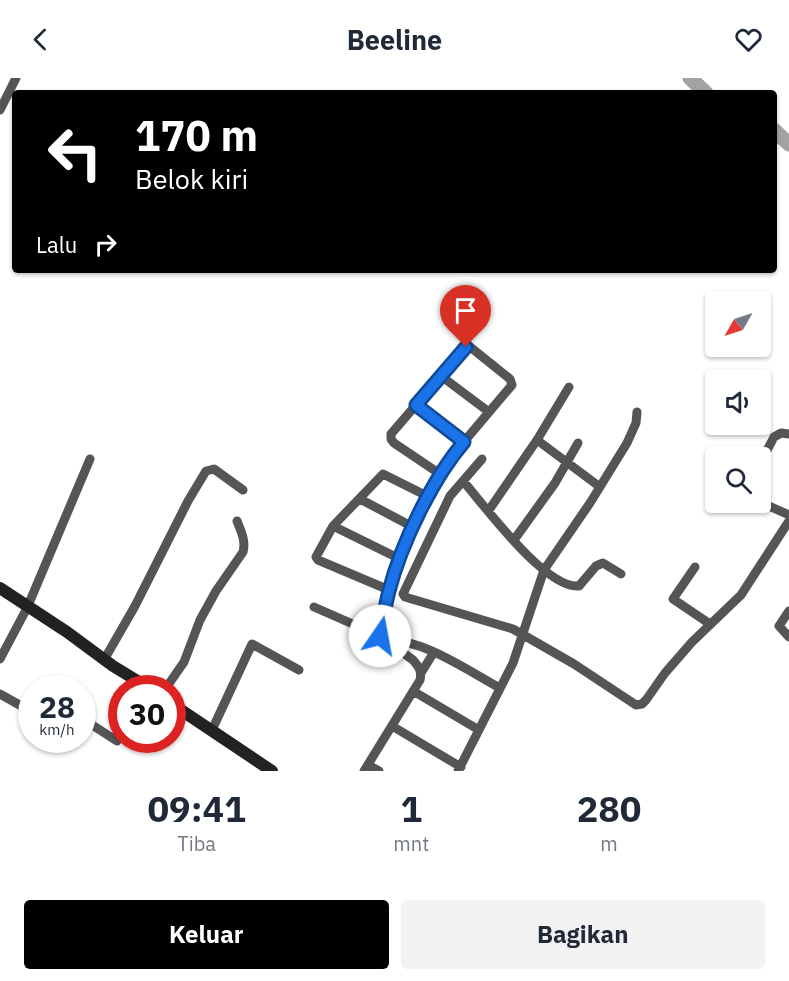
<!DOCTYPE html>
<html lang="id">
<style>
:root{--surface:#fff;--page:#f2f2f3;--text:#1f2937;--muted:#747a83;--accent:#000}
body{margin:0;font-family:"IBM Plex Sans",sans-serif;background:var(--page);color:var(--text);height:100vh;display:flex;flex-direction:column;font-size:22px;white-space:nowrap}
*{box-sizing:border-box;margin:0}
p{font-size:20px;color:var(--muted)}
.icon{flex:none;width:33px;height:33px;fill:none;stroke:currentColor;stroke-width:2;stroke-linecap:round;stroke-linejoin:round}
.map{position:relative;height:693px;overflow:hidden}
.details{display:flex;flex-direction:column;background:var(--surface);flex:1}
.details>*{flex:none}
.banner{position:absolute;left:12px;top:12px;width:765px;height:183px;border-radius:6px;box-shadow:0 2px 4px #0004;background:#000;color:#fff;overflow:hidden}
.needle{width:39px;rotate:231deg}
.tools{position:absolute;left:705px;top:213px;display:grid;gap:12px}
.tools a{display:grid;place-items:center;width:66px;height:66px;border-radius:6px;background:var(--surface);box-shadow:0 2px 4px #0004;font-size:30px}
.speed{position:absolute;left:18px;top:597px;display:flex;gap:12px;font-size:30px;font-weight:700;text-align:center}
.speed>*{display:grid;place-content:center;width:78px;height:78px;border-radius:50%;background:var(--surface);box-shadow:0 2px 4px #0004;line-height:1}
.speed small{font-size:15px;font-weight:400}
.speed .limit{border:9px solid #d22;background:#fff;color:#111}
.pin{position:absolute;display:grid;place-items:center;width:51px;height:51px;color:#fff;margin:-62px -26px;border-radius:50% 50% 50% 0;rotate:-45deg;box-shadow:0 0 6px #0007}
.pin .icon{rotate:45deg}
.me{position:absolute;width:66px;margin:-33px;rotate:12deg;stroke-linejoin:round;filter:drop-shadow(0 0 4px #0008)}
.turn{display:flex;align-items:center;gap:21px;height:126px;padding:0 24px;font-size:27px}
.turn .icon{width:78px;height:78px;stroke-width:2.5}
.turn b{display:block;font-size:42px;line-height:51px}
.then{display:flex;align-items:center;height:57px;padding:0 24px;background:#0003;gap:12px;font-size:22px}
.eta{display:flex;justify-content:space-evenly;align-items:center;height:102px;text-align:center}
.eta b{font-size:36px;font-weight:700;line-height:42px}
.primary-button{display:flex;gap:12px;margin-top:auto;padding:12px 24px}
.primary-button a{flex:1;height:69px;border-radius:6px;background:var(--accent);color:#fff;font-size:24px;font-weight:700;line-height:69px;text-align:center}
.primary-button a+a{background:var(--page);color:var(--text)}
header{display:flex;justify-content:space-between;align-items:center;height:78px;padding:0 24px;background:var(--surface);font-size:27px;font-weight:700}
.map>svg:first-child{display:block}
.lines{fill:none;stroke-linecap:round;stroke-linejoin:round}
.river{stroke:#a3a3a3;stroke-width:15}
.minor{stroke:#555;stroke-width:9}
.secondary{stroke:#222;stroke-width:12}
.route-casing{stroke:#114b97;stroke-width:15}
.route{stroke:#1a73e8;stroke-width:10}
</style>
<header><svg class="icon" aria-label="back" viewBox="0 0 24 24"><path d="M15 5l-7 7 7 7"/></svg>Beeline<svg class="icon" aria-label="heart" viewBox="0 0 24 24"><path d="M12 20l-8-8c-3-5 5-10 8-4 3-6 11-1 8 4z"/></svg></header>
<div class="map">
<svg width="789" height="693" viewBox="0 0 789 693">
<rect width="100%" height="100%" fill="#fff"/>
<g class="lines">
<path class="river" d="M 690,0 L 706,15
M 774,52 L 789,66"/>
<path class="minor" d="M 0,32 L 16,0
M 441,298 L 489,334
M 416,327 L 464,364
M 537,362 L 569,309
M 482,381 L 450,418 L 403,516 L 405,519 L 513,551 L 574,586 L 636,627 L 642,626 L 646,622 L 665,595 L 692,564 L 741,517 L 789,443
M 760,386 L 774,359 L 781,355 L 789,356
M 463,403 C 485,428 545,511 579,508 L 596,488 L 603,485 L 621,496
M 427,418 L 451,379 L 512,307 L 510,301 L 469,268 L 466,269 L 391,356 L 391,361 L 394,365 L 440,396
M 360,421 L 413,449
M 760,424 L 789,437
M 489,432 L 537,362 L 600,409
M 333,448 L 400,481
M 514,462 L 555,405 L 578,365
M 695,489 L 673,521 L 710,546
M 314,529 L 380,558
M 789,533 L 779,548 L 789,559
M 387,564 C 417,557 472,595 500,610
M 0,581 L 27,530 L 90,381
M 104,582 L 135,528 L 188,423 L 206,393 L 214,391 L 243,412
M 421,595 L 434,574
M 166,610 L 184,584 L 200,542 L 216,513 L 243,474 C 246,463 241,453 237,443
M 413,613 L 479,652
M 0,616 L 32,634
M 392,648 L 461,689
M 82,649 L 86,643 L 117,663
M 212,652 L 252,566 L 299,592
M 368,687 L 379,693
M 364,693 L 420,602 C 422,593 419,589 413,582 L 380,558 L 389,512 L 400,481 L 427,418 L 383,396 L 333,448 L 316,479 L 318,482 L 389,512
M 458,693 L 513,585 L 544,492 L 590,425 L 627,365 L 636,345 L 637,334"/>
<path class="secondary" d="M 0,510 L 67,554 L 113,588 L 149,610
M 172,626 L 272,693"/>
</g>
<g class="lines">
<defs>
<path id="route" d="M 380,558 C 383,543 385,528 389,513 C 401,466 433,400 464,364 L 416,327 L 466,269"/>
</defs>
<use href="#route" class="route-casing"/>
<use href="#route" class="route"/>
</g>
</svg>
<div class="tools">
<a><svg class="needle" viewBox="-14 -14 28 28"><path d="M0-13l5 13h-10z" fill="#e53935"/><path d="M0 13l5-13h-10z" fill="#747a83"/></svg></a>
<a><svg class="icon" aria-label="sound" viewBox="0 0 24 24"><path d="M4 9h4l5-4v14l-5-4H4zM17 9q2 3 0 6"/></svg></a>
<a><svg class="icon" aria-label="search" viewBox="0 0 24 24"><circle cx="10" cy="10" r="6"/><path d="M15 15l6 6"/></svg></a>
</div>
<div class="speed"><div>28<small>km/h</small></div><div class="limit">30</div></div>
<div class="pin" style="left:466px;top:269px;background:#d93025"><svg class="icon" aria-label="arrive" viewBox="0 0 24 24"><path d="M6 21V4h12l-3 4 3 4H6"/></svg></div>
<svg class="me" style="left:380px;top:558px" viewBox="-20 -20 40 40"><circle r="19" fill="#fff"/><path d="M0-13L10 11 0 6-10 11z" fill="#1a73e8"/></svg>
<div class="banner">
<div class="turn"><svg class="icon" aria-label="left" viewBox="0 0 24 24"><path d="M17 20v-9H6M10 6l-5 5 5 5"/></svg><div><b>170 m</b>Belok kiri</div></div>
<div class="then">Lalu<svg class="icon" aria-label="right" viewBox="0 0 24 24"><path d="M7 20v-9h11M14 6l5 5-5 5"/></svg></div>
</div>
</div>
<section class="details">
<div class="eta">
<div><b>09:41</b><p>Tiba</p></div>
<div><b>1</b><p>mnt</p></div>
<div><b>280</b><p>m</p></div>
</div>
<div class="primary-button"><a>Keluar</a><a>Bagikan</a></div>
</section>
